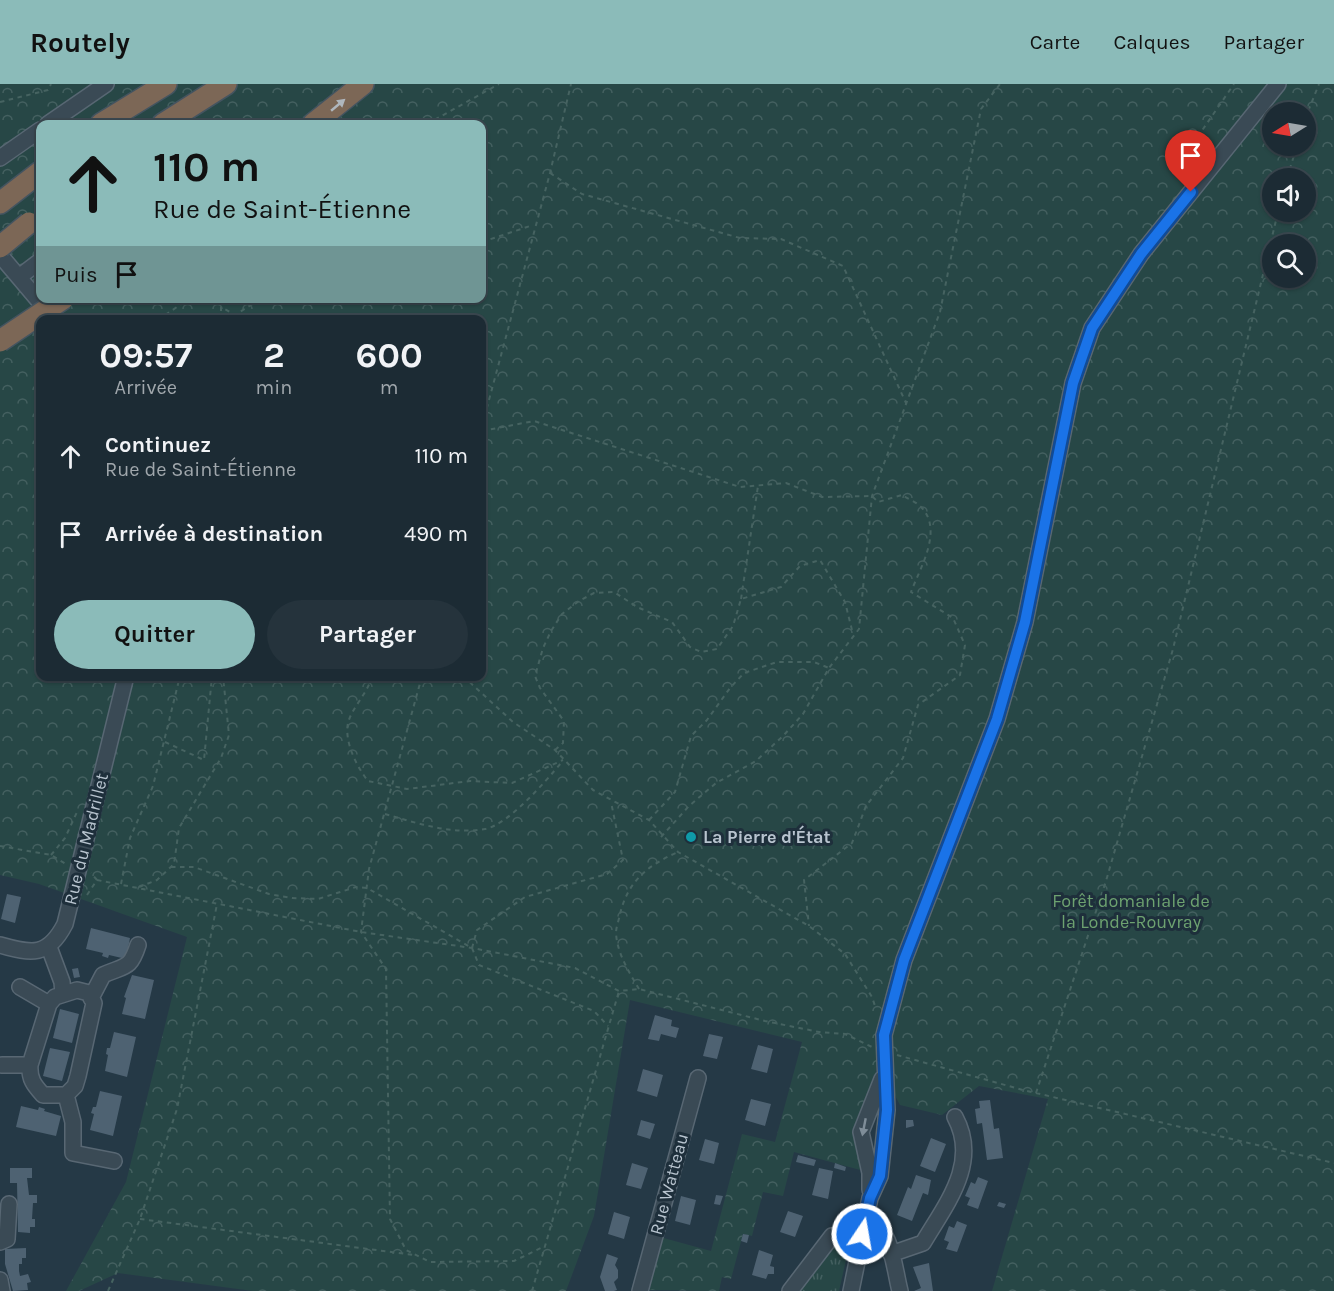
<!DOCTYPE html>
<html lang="fr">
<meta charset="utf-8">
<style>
:root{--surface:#1c2b34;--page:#25333c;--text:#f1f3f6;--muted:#a0a7ac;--line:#3a474f;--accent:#8bbbb9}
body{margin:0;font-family:Karla,sans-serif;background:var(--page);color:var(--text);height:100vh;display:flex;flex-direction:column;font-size:22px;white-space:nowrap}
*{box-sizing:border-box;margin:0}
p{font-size:20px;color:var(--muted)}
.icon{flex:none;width:33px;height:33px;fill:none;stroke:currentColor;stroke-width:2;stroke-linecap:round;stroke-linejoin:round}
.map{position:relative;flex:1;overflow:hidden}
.panel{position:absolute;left:36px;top:231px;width:450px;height:366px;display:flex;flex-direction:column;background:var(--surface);border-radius:12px;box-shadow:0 2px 4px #0004,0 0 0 2px var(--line)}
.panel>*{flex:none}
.top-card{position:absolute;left:36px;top:36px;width:450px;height:183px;border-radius:12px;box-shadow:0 2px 4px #0004,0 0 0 2px var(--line);background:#8bbbb9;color:#111;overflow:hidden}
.needle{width:39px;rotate:259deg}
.controls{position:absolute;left:1262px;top:18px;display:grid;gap:12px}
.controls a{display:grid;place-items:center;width:54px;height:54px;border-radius:50%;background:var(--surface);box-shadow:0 2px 4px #0004,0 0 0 2px var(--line);font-size:30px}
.pin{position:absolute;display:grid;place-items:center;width:51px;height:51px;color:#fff;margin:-62px -26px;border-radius:50% 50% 50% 0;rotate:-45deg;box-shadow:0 0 6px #0007}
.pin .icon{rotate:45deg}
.me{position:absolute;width:66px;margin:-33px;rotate:12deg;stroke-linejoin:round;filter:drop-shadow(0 0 4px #0008)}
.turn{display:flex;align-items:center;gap:21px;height:126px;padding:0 18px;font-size:27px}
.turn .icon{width:78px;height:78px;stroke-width:2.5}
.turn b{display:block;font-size:42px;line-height:51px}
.then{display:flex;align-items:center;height:57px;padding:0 18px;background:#0003;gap:12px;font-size:22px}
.eta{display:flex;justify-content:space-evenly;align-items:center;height:102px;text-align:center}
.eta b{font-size:36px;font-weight:700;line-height:42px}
.action{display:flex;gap:12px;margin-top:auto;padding:12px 18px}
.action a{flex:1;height:69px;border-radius:36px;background:var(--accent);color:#111;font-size:24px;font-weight:700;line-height:69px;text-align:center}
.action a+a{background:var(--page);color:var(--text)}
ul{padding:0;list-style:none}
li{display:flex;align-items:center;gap:18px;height:78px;padding:0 18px}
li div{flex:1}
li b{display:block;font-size:22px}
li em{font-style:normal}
header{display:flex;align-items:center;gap:36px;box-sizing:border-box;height:84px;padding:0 30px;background:var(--accent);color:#111}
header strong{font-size:28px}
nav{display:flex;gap:33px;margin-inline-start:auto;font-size:21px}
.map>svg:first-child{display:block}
.grass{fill:url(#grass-tufts)}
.forest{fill:url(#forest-crowns);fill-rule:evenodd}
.building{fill:#4e6272}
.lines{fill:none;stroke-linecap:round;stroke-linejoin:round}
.minor-casing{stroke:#586773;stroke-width:18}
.highway-casing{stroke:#445460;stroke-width:24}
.path{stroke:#466361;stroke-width:2;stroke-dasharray:4.5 4.5;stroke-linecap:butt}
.minor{stroke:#3a4a55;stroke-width:15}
.highway{stroke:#7c6756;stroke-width:21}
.highway-bridge-casing{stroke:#445460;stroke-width:24;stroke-linecap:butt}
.highway-bridge{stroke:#7c6756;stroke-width:21}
.oneway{fill:#afb6bd}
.oneway2{fill:#7f8d98}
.route-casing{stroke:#114b97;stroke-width:15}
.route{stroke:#1a73e8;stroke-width:10}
.culture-dot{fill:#0f9aa8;stroke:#1e2f3b;stroke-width:2}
.labels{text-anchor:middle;stroke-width:6;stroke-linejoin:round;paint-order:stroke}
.poi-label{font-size:18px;font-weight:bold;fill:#b8c4cf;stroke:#1e2f3b;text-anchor:start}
.street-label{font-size:18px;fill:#b8c4cf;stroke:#1e2f3b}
.park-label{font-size:18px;fill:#6da270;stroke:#1e2f3b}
</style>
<header>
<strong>Routely</strong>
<nav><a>Carte</a><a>Calques</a><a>Partager</a></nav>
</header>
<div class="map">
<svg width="1334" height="1207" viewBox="0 0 1334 1207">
<defs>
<pattern id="grass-tufts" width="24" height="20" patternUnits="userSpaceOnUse" patternTransform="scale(1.5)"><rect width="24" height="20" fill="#274746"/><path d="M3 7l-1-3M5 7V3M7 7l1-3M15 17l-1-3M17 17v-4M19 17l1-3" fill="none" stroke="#446060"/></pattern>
<pattern id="forest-crowns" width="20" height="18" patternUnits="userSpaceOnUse" patternTransform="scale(1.5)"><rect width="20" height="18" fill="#274746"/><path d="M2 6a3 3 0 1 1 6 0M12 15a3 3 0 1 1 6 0" fill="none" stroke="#446060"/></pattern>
</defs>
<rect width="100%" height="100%" fill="#253946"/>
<path class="grass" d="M 840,1161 L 848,1167 L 839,1207 L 800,1207 L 834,1163 Z"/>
<path class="forest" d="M 0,0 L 1334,0 L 1334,1207 L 992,1207 L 1048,1015 L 979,1002 L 942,1031 L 900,1021 L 877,977 L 864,1087 L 794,1068 L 783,1112 L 763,1108 L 752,1152 L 743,1150 L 731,1195 L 722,1193 L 719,1207 L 645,1206 L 660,1153 L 711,1167 L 742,1050 L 775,1058 L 802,958 L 630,916 L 594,1132 L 566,1207 L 253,1207 L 118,1189 L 79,1207 L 66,1207 L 126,1098 L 187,853 L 39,800 L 0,791 ZM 1272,28 L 1305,28 L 1305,62 L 1272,62 ZM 40,40 L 482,40 L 482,214 L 40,214 ZM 1272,94 L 1305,94 L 1305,128 L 1272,128 ZM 1272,160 L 1305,160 L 1305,194 L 1272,194 ZM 40,236 L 482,236 L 482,592 L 40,592 Z"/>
<path class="building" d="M 7,810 L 21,813 L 15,839 L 1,835 Z
M 91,844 L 130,854 L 126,875 L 109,871 L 108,874 L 102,872 L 103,869 L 86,865 Z
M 78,884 L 80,893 L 74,894 L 72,885 Z
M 132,891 L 154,896 L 145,935 L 122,930 L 126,914 L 124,913 Z
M 60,925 L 79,930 L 72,959 L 53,954 Z
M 655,931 L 672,936 L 671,942 L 679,944 L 676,954 L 661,950 L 659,957 L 648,955 Z
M 114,948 L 136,953 L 127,993 L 105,987 L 108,971 L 106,970 L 107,964 L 110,964 Z
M 709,950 L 723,953 L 717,975 L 703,972 Z
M 758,961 L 773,965 L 767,989 L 751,985 Z
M 50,964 L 70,968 L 62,997 L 43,992 Z
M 643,985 L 663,991 L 657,1013 L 637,1007 Z
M 100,1007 L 122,1012 L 113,1052 L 90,1046 L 94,1030 L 91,1029 L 93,1023 L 96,1023 Z
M 751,1015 L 771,1020 L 765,1042 L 745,1036 Z
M 990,1016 L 994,1045 L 999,1044 L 1003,1074 L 987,1076 L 982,1039 L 977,1040 L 975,1025 L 980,1024 L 979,1017 Z
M 21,1022 L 38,1026 L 39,1023 L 45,1025 L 44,1027 L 61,1032 L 56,1052 L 16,1043 Z
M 641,1036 L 655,1040 L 650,1055 L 637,1051 Z
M 906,1036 L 913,1036 L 914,1042 L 906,1044 Z
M 931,1054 L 946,1060 L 935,1088 L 920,1082 Z
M 705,1055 L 719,1059 L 714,1080 L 699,1076 Z
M 798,1071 L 816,1076 L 814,1082 L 796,1078 Z
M 632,1079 L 648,1084 L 641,1105 L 626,1101 Z
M 835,1079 L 846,1083 L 845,1087 L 834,1084 Z
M 10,1084 L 32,1084 L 32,1094 L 27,1094 L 29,1111 L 37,1111 L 37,1119 L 33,1119 L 32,1135 L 35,1135 L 35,1143 L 30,1143 L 30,1149 L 18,1148 L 17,1099 L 10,1099 Z
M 819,1084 L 833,1087 L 828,1115 L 812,1111 Z
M 916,1091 L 931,1096 L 928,1111 L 923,1109 L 912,1137 L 897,1131 L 908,1103 L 911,1105 Z
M 978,1093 L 988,1097 L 978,1125 L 967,1121 L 970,1114 L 965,1112 L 971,1098 L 975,1100 Z
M 716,1111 L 723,1112 L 720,1121 L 714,1120 Z
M 681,1112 L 696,1116 L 690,1141 L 675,1137 Z
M 999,1118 L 1006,1120 L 1004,1124 L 997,1122 Z
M 788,1127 L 803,1132 L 795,1153 L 780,1148 Z
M 614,1128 L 630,1133 L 624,1155 L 608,1150 Z
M 957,1137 L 967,1141 L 957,1168 L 946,1165 L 949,1158 L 944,1156 L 949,1142 L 954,1144 Z
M 743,1150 L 749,1151 L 747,1159 L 741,1157 Z
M 26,1164 L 26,1174 L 22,1174 L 22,1180 L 19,1180 L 19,1187 L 20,1192 L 28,1190 L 31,1198 L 27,1199 L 28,1206 L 13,1207 L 5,1180 L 5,1165 Z
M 759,1166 L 773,1171 L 770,1182 L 774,1183 L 774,1190 L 768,1190 L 766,1195 L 752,1191 Z
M 607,1170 L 618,1174 L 615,1181 L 618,1186 L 618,1194 L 614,1198 L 617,1206 L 614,1207 L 605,1207 L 600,1193 Z
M 929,1179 L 933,1207 L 914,1207 L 921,1204 L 913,1183 Z"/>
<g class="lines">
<defs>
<path id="minor" d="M 48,40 L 106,0
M 0,74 L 40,46
M 0,171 L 55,236
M 19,193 L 40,177
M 0,861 C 32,870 48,873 65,840 L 126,592
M 49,863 L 62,898 L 63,910
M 20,903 L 49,920
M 77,906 L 89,909 L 94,919 L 78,992 L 75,1002 L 66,1011 L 43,1011 C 34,1001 29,995 30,981 L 49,920 L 55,913 Z
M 91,914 L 103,891 C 125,881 130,886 138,861
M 2,981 L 30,981
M 66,1011 L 73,1038 L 73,1069 L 114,1077
M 870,1106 L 870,1089 L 861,1048 L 882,995
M 866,1134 C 892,1143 894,1184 900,1207
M 0,1158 L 7,1155 L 9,1120
M 891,1170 L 923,1159 C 946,1120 980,1079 955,1033
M 0,1196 L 2,1207
M 640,1207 L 698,994
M 790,1207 L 832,1152 L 862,1150
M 851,1207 L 870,1114 L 880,1092 L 887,1026 L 884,951 L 904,876 L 997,635 L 1025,538 L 1073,299 L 1092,244 L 1141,170 L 1278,0"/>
<path id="highway" d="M 101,40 L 166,0
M 163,40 L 226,0
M 313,40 L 363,0
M 0,119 L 40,88"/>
</defs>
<use href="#minor" class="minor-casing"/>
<use href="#highway" class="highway-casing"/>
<path class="path" d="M 0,18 L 48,6 L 51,0
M 1305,35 L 1319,0
M 427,40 L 499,0
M 1202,72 L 1201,48 L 1234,0
M 550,89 L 582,110 L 740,154 L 781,155 L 843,182 L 906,319
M 1287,94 L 1297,62
M 482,158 L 533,141
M 158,236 L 190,214
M 221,236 L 221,223 L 235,231 L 262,214
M 482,342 L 550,89 L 571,0
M 482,347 L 534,337 L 740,403 L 786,399 L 822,413 L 872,412 L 878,418 L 902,411 C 908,415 917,418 922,424 C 943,447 920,484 911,508 L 953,534 L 965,561 L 960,591 L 918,621 L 903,674 L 866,722 L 852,759 L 804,796 L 809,842
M 741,515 L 758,402
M 372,592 C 367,611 352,623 348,639 C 344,658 357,683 368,697 L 407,705 L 470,697 L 512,699 L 563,676
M 422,592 L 369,785 L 361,848 L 386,885 L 390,1135 L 406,1166 L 430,1178 L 514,1177 L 543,1163
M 463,592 L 513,638 L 555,666 L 593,706 L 649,736 L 678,768 L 809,842 L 845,870 L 872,913 L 876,925
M 165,658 L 204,676 L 212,592
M 555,666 L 563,659 L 564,637 L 540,604 L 535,592 L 543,564 L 551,547 L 562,530 L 579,517 L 594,509 L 614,508 L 637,523 L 672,538 L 690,563 L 701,568 L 717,565 L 733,542 L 741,515 L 781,503 L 800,482 L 820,476 L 845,518 L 853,550
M 385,730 C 417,739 451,751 485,745 C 508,741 546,697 561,679
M 649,736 L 675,708 L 691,652 L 707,636 L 730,604 L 744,589 L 777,578 L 814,578 L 829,584
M 661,753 L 689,722 L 716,699 L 756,677 L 783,652 L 803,630 L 829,584 L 859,545 L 872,412 L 940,228 L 981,25 L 1000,0
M 0,762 L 51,771 L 66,780
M 51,771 L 65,754 L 77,728
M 171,783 L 194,783 L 269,810 L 292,814 L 318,815 L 356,803 L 367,804 L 472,864 L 479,881 L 594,927 L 608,942
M 97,796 L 361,848 L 472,864 L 575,884 L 619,907 L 639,905 L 765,937 L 819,948 L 845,950 L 872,963
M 121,800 L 130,754 L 153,702 L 180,592
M 139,803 L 157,796 L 174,780 L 179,744 L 221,674 L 229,651 L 223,592
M 87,811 L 97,796 L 91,789
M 472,864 L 477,846 L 525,813 L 607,790 L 623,776 L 611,718
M 639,905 C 629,888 617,869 616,849 C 616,843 619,836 620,830 C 628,797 648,781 678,768
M 897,971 L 1023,1006 L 1334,1079
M 1036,1009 L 1106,797 L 1173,565 L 1278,128
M 140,1135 L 414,1171
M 108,1207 L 140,1135 L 177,1025 L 217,820
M 532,1207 L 619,907"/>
<use href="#minor" class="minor"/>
<use href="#highway" class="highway"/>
<defs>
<path id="highway-bridge" d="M 0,163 L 29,139
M 0,257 L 64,214"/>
</defs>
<use href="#highway-bridge" class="highway-bridge-casing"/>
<use href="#highway-bridge" class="highway-bridge"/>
</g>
<defs><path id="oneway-solid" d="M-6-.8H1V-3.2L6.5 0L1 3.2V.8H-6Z" transform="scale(1.5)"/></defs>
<use class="oneway" href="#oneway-solid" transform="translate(338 21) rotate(-40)"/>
<use class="oneway2" href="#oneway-solid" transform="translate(864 1043) rotate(101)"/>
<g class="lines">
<defs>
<path id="route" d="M 862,1150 L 870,1114 L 880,1092 L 887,1026 L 884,951 L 904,876 L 997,635 L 1025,538 L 1073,299 L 1092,244 L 1141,170 L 1191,108"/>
</defs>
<use href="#route" class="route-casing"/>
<use href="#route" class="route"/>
</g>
<circle class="culture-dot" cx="691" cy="753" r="6"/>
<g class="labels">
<g class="poi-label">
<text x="703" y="759">La Pierre d'État</text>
</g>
<g class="street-label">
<text transform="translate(86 755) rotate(-76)" y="6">Rue du Madrillet</text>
<text transform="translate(669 1100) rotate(-75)" y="6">Rue Watteau</text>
</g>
<g class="park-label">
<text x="1131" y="823">Forêt domaniale de<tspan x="1131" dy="21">la Londe-Rouvray</tspan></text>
</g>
</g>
</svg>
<div class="controls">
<a><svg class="needle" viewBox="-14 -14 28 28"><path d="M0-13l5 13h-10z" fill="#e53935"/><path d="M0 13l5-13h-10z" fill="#a0a7ac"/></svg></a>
<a><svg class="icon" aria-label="sound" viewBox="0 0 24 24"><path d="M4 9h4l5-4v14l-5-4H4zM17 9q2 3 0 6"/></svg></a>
<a><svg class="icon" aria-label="search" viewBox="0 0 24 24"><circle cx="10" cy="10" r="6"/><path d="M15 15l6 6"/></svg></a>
</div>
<div class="pin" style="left:1191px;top:108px;background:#d93025"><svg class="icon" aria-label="arrive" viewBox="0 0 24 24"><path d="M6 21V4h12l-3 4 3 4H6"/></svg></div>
<svg class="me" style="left:862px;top:1150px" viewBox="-20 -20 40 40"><circle r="17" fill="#1a73e8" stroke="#fff" stroke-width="3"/><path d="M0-11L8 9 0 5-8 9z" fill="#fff"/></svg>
<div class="top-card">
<div class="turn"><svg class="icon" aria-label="ahead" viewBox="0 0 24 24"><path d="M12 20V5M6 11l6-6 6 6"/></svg><div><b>110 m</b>Rue de Saint-Étienne</div></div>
<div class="then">Puis<svg class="icon" aria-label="arrive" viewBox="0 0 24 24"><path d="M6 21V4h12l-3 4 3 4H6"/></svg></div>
</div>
<section class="panel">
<div class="eta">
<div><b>09:57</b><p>Arrivée</p></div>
<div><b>2</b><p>min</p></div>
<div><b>600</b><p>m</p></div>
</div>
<ul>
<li><svg class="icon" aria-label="ahead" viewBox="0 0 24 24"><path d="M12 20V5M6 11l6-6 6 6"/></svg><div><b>Continuez</b><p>Rue de Saint-Étienne</p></div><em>110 m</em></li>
<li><svg class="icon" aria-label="arrive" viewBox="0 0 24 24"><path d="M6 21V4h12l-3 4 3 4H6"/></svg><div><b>Arrivée à destination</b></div><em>490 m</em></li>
</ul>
<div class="action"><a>Quitter</a><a>Partager</a></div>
</section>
</div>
